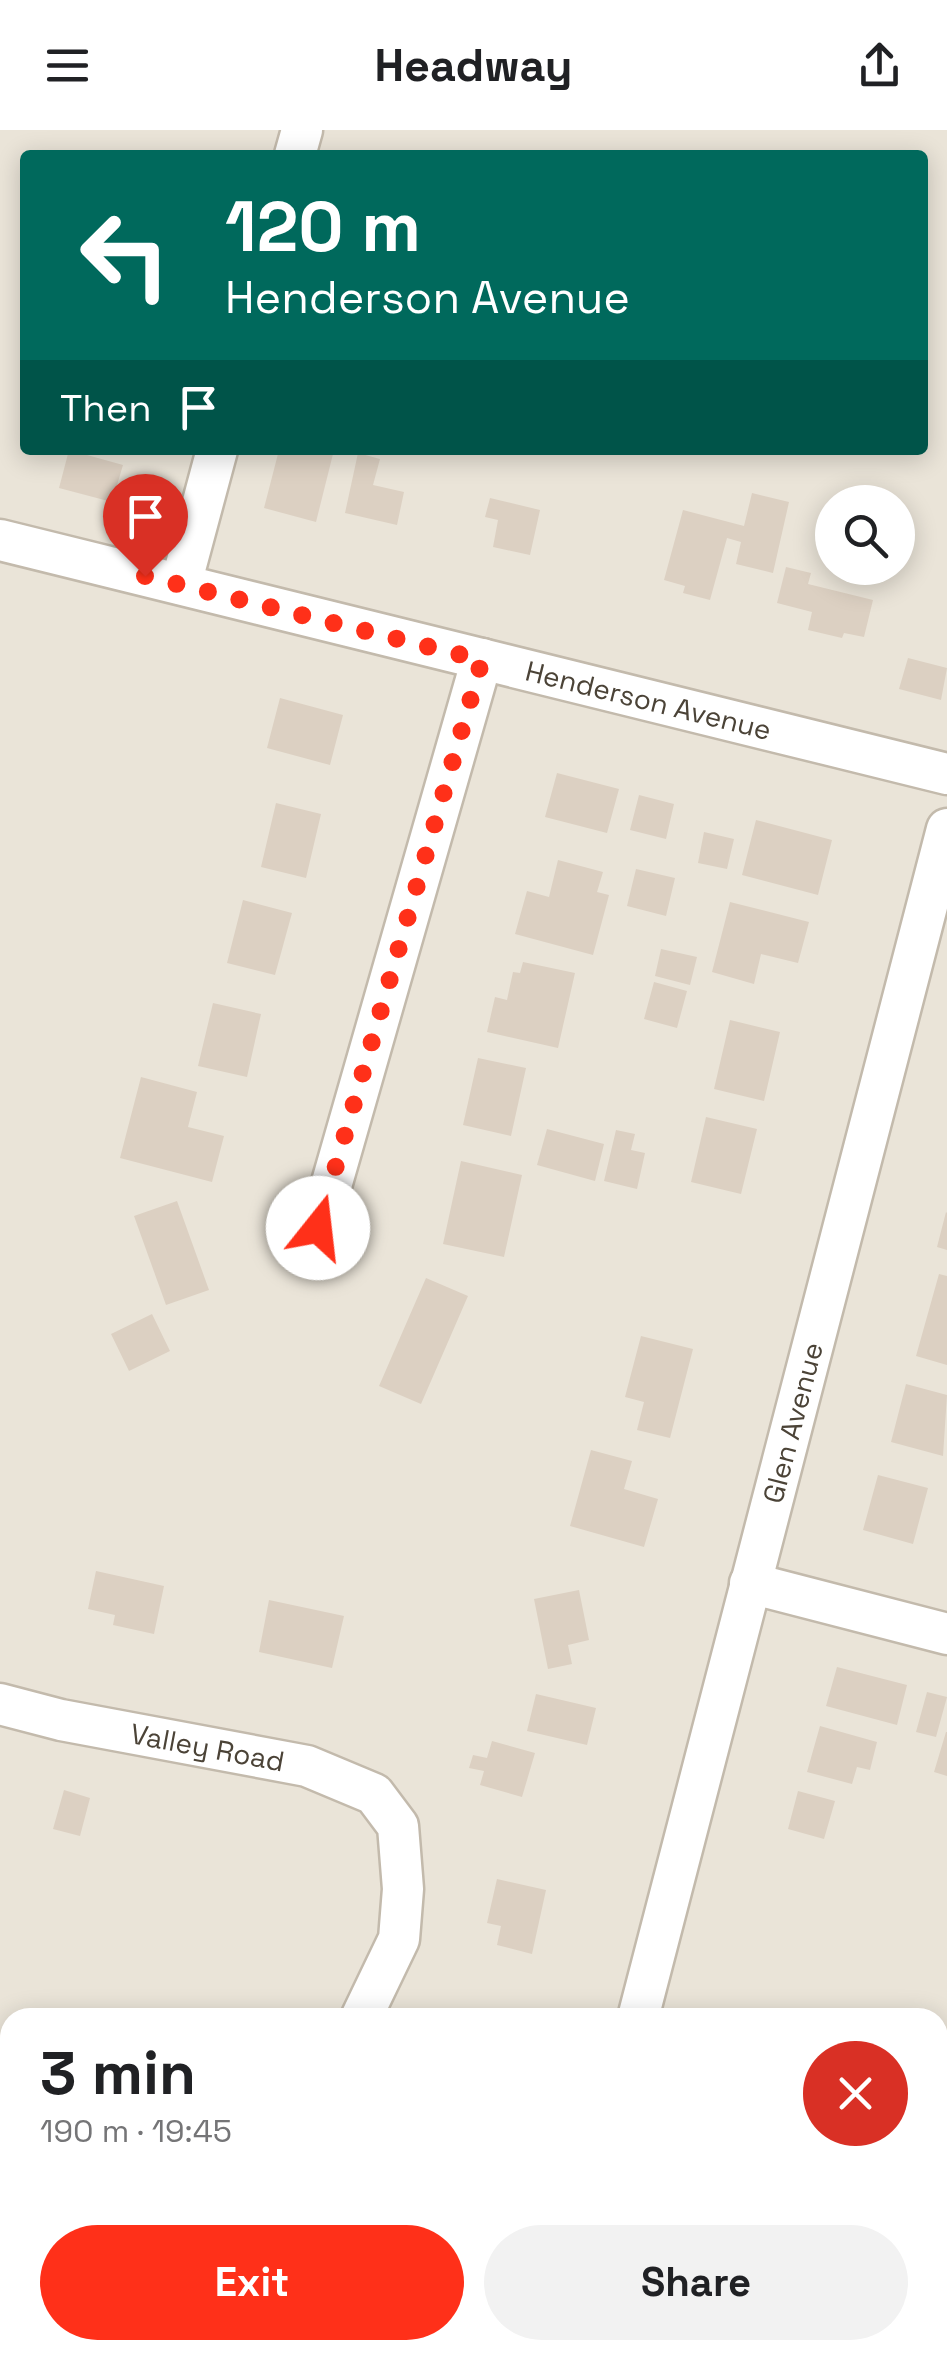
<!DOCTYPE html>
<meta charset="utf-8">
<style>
:root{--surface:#fff;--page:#f2f2f2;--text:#202124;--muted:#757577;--accent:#ff3019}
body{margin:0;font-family:"Space Grotesk",sans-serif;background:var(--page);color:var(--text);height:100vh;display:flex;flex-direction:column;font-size:38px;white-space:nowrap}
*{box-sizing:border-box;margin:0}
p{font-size:32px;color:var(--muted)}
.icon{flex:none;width:55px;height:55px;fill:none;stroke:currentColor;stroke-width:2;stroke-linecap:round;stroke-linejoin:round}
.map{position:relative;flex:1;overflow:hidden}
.side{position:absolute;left:0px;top:1878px;width:948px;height:352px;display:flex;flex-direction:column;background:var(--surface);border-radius:30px 30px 0 0;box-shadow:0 5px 25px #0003}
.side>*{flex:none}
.hud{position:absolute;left:20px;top:20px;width:908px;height:305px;border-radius:10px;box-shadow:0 5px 25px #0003;background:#00695c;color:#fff;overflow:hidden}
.buttons{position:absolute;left:815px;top:355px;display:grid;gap:20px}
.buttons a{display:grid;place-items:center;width:100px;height:100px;border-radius:50%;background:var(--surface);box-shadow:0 5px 25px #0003;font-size:50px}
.pin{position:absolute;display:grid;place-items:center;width:85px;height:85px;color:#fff;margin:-102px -42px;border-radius:50% 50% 50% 0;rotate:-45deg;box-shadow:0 0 10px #0007}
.pin .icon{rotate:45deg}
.me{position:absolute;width:110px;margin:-55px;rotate:16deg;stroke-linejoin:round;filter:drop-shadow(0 0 8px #0008)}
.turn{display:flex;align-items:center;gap:35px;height:210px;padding:0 40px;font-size:45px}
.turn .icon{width:130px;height:130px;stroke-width:2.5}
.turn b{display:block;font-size:70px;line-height:85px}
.then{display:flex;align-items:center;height:95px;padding:0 40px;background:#0003;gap:20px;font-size:38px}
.round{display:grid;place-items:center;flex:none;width:105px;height:105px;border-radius:52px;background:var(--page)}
.summary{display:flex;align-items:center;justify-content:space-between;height:170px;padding:0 40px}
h1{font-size:60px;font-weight:800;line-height:75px}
.action{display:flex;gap:20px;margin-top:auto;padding:20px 40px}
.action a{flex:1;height:115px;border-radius:60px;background:var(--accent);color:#fff;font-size:40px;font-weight:800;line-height:115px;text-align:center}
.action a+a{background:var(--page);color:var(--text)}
header{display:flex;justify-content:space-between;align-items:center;height:130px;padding:0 40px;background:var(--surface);font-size:45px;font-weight:800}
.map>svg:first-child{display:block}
.residential{fill:#eae4d8;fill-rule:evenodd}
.building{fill:#dcd0c2}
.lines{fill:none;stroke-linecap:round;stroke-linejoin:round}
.street-casing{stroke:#c3baac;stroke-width:45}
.street{stroke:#fff;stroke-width:40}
.route{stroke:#ff3019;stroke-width:18;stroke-dasharray:0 32.4}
.labels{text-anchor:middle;stroke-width:10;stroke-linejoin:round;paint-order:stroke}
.street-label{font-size:28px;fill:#4b4337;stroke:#fff}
</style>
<header><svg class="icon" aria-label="menu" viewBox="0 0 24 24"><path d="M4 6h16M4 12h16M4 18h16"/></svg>Headway<svg class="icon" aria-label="share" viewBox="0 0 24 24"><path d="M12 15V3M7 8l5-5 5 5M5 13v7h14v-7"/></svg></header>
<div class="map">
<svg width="947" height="2228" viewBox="0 0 947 2228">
<rect width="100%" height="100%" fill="#f6f2eb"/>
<path class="residential" d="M 0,0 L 947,0 L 947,2228 L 0,2228 ZM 25,25 L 922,25 L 922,320 L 25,320 ZM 832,372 L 898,372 L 898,438 L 832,438 ZM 10,1888 L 938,1888 L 938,2220 L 10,2220 Z"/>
<path class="building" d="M 69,320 L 123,335 L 112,372 L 59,358 Z
M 279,320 L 334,320 L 316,392 L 264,378 Z
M 358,323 L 380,329 L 373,355 L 404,362 L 397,395 L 345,383 Z
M 752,363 L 789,372 L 773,443 L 736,434 L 741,412 L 727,408 L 710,470 L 683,463 L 685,456 L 664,450 L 683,380 L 744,396 Z
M 490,368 L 540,380 L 530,425 L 493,417 L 498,390 L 485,387 Z
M 786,437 L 811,443 L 808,454 L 873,470 L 864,507 L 844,503 L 842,508 L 808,500 L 812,482 L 777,473 Z
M 908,528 L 947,538 L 941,570 L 899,559 Z
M 280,568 L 343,585 L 330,635 L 267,618 Z
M 557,643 L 619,659 L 607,703 L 545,687 Z
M 639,665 L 674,674 L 666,709 L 630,700 Z
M 276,673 L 321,684 L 306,748 L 261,737 Z
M 756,690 L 832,710 L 818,765 L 742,745 Z
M 704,702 L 734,709 L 727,739 L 698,733 Z
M 558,730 L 603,742 L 597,762 L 609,765 L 593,825 L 515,804 L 527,761 L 549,767 Z
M 636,739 L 675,748 L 666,786 L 627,776 Z
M 243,770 L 292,783 L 275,845 L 227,833 Z
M 730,772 L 809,792 L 798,833 L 761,824 L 754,854 L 712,842 Z
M 661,819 L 697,827 L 690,855 L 655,846 Z
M 523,832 L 575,843 L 558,918 L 487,902 L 495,867 L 507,870 L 513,842 L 520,843 Z
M 654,852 L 687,861 L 677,898 L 644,889 Z
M 213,873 L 261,884 L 247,947 L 198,936 Z
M 730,890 L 780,902 L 764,971 L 714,959 Z
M 478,928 L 526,938 L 511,1006 L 463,995 Z
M 141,947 L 197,962 L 188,997 L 224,1006 L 212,1052 L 120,1028 Z
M 706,987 L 757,999 L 741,1064 L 691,1052 Z
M 547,999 L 604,1014 L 595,1051 L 537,1035 Z
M 616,1000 L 635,1004 L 631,1020 L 645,1023 L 637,1059 L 604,1051 Z
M 461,1031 L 522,1045 L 504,1127 L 443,1114 Z
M 177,1071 L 209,1160 L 166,1175 L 134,1086 Z
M 946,1082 L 947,1083 L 947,1120 L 937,1117 Z
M 939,1144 L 947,1146 L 947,1235 L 916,1226 Z
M 426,1148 L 468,1166 L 421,1274 L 379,1256 Z
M 152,1184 L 170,1221 L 129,1241 L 111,1204 Z
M 641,1206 L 693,1219 L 670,1308 L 637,1300 L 644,1272 L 625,1267 Z
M 906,1254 L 947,1265 L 943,1326 L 891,1312 Z
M 591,1320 L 632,1331 L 624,1359 L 658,1369 L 644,1417 L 570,1396 Z
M 878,1345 L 928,1358 L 913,1414 L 863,1400 Z
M 96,1441 L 164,1456 L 154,1504 L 113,1495 L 115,1485 L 88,1479 Z
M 579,1460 L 589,1510 L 568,1515 L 572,1534 L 548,1539 L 534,1469 Z
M 269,1470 L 344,1486 L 332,1538 L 259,1522 Z
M 837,1537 L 907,1555 L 897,1595 L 826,1576 Z
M 927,1562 L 947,1567 L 936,1607 L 916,1602 Z
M 536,1564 L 596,1578 L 587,1615 L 527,1601 Z
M 820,1596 L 877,1612 L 870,1640 L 857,1637 L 852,1654 L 807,1642 Z
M 946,1602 L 947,1602 L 947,1646 L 934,1642 Z
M 492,1611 L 535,1623 L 522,1667 L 480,1655 L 484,1641 L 469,1638 L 473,1625 L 487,1628 Z
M 64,1660 L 90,1668 L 80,1706 L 53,1699 Z
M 798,1661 L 835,1671 L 824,1709 L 788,1699 Z
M 497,1749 L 546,1760 L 532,1824 L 497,1815 L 501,1796 L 487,1793 Z
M 938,2077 L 947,2080 L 947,2135 L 938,2132 Z
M 363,2220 L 401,2220 L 400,2228 L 361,2228 Z"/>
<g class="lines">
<defs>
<g id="street">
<path d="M 295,25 L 302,0"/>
<path id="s1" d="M 0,410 L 947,644"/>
<path d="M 181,454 L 217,320"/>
<path d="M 319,1098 L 482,529"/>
<path d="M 750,1453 L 947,1504"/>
<path id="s2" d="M 0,1574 L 61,1590 L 307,1636 L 374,1664 L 398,1696 L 403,1759 L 399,1809 L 361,1888"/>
<path id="s3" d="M 638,1888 L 947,699"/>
<path d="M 265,2228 L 267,2220"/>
<path d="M 551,2228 L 553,2220"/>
</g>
</defs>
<use href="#street" class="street-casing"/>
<use href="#street" class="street"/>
</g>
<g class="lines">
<path class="route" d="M 145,446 L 482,530 L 318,1098"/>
</g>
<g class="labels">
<g class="street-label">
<text dy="10" stroke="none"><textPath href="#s1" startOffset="668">Henderson Avenue</textPath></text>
<text dy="10" stroke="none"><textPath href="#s3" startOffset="615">Glen Avenue</textPath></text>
<text dy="10" stroke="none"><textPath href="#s2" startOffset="212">Valley Road</textPath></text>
</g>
</g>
</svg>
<div class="buttons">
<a><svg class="icon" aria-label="search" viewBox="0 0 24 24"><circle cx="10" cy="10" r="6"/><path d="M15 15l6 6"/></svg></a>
</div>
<div class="pin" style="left:145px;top:446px;background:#d93025"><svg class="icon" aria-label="arrive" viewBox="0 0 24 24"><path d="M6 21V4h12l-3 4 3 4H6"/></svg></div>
<svg class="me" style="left:318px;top:1098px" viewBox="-20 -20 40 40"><circle r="19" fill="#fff"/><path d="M0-13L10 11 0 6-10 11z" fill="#ff3019"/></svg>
<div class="hud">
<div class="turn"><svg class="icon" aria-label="left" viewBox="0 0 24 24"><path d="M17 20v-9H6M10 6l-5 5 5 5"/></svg><div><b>120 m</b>Henderson Avenue</div></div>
<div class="then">Then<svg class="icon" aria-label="arrive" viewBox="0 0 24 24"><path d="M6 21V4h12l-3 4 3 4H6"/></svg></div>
</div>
<section class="side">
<div class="summary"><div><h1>3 min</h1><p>190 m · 19:45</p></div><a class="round" style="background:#d93025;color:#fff"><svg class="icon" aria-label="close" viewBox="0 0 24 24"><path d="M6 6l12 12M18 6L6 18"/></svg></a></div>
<div class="action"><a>Exit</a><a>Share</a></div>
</section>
</div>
